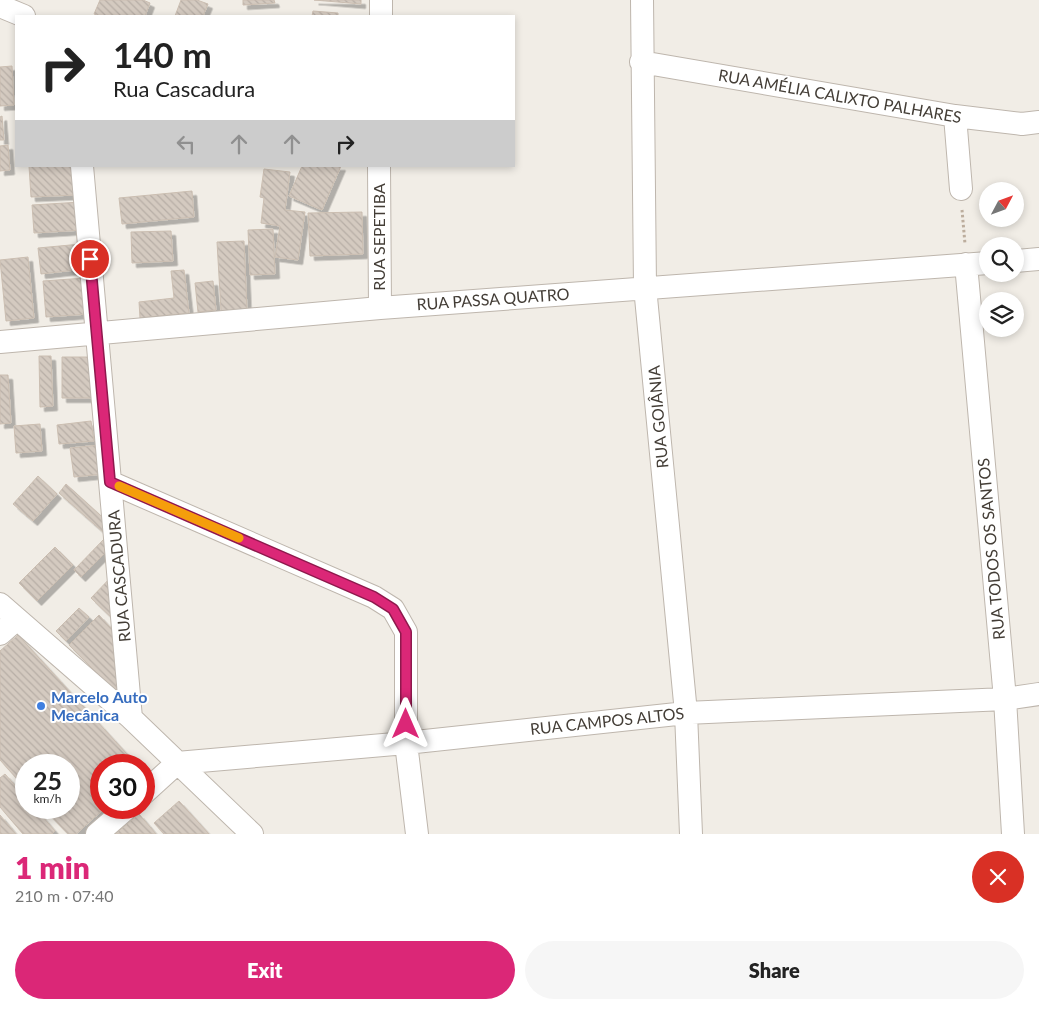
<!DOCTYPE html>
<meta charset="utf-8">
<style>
:root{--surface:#fff;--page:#f6f6f6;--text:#222;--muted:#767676;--accent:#db2777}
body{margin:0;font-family:Lato,sans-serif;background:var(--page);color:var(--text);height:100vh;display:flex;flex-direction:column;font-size:19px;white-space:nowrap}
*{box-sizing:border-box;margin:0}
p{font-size:16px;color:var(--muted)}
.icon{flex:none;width:28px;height:28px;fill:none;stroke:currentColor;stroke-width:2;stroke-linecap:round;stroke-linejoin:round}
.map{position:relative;height:834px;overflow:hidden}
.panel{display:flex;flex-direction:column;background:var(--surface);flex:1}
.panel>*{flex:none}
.top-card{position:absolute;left:15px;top:15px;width:500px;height:152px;border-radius:0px;box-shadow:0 2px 8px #0003;background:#fff;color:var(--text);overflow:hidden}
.needle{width:32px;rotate:49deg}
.fabs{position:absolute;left:979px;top:182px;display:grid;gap:10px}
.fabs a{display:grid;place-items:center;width:45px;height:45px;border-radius:50%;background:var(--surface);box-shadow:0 2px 8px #0003;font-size:25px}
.speed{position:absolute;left:15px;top:754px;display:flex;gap:10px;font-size:25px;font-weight:700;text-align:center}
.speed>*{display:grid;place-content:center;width:65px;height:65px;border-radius:50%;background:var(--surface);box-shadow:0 2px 8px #0003;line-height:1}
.speed small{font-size:12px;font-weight:400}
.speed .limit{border:8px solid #d22;background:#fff;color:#111}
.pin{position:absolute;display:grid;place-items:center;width:42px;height:42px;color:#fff;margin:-21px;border:2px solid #fff;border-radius:50%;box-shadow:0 1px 5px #0007}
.me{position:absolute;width:55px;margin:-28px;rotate:0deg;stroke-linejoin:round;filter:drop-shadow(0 0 4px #0008)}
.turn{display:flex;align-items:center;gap:18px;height:105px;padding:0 15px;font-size:22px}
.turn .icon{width:65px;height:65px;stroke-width:2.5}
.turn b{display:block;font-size:35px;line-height:42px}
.lanes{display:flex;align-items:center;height:48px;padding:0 15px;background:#0003;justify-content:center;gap:25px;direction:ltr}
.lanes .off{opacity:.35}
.round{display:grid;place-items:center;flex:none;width:52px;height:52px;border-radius:26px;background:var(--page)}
.summary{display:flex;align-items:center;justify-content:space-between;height:85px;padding:0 15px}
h1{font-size:30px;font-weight:800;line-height:38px;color:var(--accent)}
.action{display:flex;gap:10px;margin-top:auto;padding:10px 15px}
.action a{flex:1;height:58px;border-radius:30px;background:var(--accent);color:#fff;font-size:20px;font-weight:800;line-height:58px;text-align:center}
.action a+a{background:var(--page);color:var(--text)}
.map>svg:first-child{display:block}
.building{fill:url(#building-back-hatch);stroke:#cbbeb1;filter:url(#shadow)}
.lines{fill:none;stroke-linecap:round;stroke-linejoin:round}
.street-casing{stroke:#beb6ad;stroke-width:24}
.path{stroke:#bcad9d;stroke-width:3;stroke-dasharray:2.5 2.5;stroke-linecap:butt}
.street{stroke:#fff;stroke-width:22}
.route-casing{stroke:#8e194d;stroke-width:12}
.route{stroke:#db2777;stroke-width:9}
.slow{stroke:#f59e0b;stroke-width:9}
.shop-dot{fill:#3f7fe0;stroke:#fff;stroke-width:2}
.labels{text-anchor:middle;stroke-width:4;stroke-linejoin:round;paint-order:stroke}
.street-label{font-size:16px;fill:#433d36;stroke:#fff}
.shop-label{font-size:16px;font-weight:bold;fill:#366cbe;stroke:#fff;text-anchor:start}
</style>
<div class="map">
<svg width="1039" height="834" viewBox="0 0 1039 834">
<defs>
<pattern id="building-back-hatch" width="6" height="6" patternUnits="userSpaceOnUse" patternTransform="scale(1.25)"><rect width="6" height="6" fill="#d4cac0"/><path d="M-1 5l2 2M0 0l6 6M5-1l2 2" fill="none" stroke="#b7aea6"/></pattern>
<filter id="shadow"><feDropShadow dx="4.5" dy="4.5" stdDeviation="0" flood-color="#0004"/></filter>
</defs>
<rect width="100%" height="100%" fill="#f1ede6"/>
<path class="building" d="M 100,0 L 143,0 L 150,3 L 145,16 L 100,16 L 94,14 Z
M 181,0 L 197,0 L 208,4 L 203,16 L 175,16 Z
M 243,0 L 274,0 L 275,3 L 243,5 Z
M 314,0 L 361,0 L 361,4 Z
M 313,11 L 338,13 L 338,16 L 312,16 Z
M 12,66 L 14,105 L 0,106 L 0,67 Z
M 2,116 L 4,140 L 0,140 L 0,117 Z
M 8,145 L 10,170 L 0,171 L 0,146 Z
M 29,166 L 74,166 L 75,195 L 31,197 Z
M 302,166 L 341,166 L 322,210 L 289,196 Z
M 264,169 L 290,172 L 285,210 L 305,212 L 298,260 L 275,257 L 280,226 L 261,223 L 264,198 L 260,197 Z
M 192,191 L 194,217 L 122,224 L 119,198 Z
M 81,202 L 83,230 L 34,233 L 32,205 Z
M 362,212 L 363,254 L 310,256 L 308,213 Z
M 273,229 L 275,274 L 250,275 L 248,230 Z
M 171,231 L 173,261 L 132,263 L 131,232 Z
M 244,241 L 247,310 L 221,311 L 217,242 Z
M 81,244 L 84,269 L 41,274 L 38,248 Z
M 28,257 L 34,318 L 6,321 L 0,260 Z
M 184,270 L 189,313 L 140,318 L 139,302 L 174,298 L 171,271 Z
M 85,278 L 88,314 L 46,317 L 43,281 Z
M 213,281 L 216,310 L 198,312 L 195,283 Z
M 39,356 L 51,356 L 53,406 L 40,407 Z
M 62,357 L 93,357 L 94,398 L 62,398 Z
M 0,375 L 8,375 L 11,423 L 0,424 Z
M 91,421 L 94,441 L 59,444 L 57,425 Z
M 40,424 L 42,451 L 16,453 L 14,426 Z
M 100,445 L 103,474 L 74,477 L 70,448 Z
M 38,476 L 57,494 L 33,521 L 13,504 Z
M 66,484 L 110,524 L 103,532 L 59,493 Z
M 104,539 L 112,546 L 81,577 L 74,570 Z
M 55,547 L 73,565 L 37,601 L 19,583 Z
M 114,574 L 118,624 L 91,598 Z
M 79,608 L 89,617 L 66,641 L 56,631 Z
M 99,615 L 120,638 L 120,696 L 69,645 Z
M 18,635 L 137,765 L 101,765 L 101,808 L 105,808 L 76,834 L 68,834 L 43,808 L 69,808 L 69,765 L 26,765 L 26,789 L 0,760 L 0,651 Z
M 5,774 L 26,798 L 26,808 L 35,808 L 55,831 L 52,834 L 23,834 L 0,807 L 0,778 Z
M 179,801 L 209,834 L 164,834 L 154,823 Z
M 139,814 L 156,834 L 115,834 Z
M 0,815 L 16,834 L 0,834 Z"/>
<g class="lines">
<defs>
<path id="street" d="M 642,0 L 645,287 L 686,713 L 691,834
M 0,6 L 24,16
M 381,16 L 381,0
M 641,62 L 955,116 L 1022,124 L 1039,122
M 955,116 L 961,189
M 82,166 L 131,718
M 379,166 L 380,308
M 1015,261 L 1039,259
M 966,264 L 1005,699 L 1013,834
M 0,342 L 380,308 L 988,263
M 110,482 L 374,597 L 393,609 L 406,632 L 406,743 L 417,834
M 0,604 L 131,718 L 252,834
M 0,634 L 17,619
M 144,793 L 177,763 L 406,743 L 686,713 L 1005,699 L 1039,694
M 97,834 L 127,808"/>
</defs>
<use href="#street" class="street-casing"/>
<path class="path" d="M 962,210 L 965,244"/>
<use href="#street" class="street"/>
</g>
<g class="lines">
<defs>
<path id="route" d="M 90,259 L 110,482 L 374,597 L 393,609 L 406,632 L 406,724"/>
</defs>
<use href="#route" class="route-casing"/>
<use href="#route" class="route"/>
<path class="slow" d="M 119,486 L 239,538"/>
</g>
<circle class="shop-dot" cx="41" cy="706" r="5"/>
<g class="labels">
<g class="street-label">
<text transform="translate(840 96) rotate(10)" y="6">RUA AMÉLIA CALIXTO PALHARES</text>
<text transform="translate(379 237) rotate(-90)" y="6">RUA SEPETIBA</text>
<text transform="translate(493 299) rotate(-4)" y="6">RUA PASSA QUATRO</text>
<text transform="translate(658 417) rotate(-95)" y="6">RUA GOIÂNIA</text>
<text transform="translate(991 549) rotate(-95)" y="6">RUA TODOS OS SANTOS</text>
<text transform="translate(119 576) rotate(-95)" y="6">RUA CASCADURA</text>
<text transform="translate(607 721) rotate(-6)" y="6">RUA CAMPOS ALTOS</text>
</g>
<g class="shop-label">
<text x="51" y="703">Marcelo Auto<tspan x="51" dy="18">Mecânica</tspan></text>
</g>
</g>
</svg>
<div class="fabs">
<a><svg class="needle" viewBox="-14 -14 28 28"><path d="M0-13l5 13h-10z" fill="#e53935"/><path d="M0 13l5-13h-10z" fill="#767676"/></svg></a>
<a><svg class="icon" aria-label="search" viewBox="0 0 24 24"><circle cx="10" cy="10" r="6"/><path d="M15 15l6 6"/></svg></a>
<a><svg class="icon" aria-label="layers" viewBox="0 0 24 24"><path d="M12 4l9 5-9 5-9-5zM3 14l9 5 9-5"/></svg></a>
</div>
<div class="speed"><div>25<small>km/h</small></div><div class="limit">30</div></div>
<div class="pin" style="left:90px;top:259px;background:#d93025"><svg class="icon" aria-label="arrive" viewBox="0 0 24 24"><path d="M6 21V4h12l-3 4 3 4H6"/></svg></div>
<svg class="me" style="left:406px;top:724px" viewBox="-20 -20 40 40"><path d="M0-17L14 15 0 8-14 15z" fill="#db2777" stroke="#fff" stroke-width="4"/></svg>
<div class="top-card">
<div class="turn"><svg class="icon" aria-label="right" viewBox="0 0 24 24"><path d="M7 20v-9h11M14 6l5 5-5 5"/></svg><div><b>140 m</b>Rua Cascadura</div></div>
<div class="lanes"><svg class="icon off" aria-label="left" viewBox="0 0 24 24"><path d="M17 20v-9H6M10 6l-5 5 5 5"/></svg><svg class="icon off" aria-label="ahead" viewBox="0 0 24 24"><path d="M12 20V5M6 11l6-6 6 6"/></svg><svg class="icon off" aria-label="ahead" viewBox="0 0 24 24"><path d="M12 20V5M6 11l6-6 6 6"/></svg><svg class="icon" aria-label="right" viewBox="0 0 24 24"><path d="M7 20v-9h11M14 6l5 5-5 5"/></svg></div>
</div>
</div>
<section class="panel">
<div class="summary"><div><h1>1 min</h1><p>210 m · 07:40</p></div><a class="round" style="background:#d93025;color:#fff"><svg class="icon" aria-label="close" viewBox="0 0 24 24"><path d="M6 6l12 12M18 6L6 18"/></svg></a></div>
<div class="action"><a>Exit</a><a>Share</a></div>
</section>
